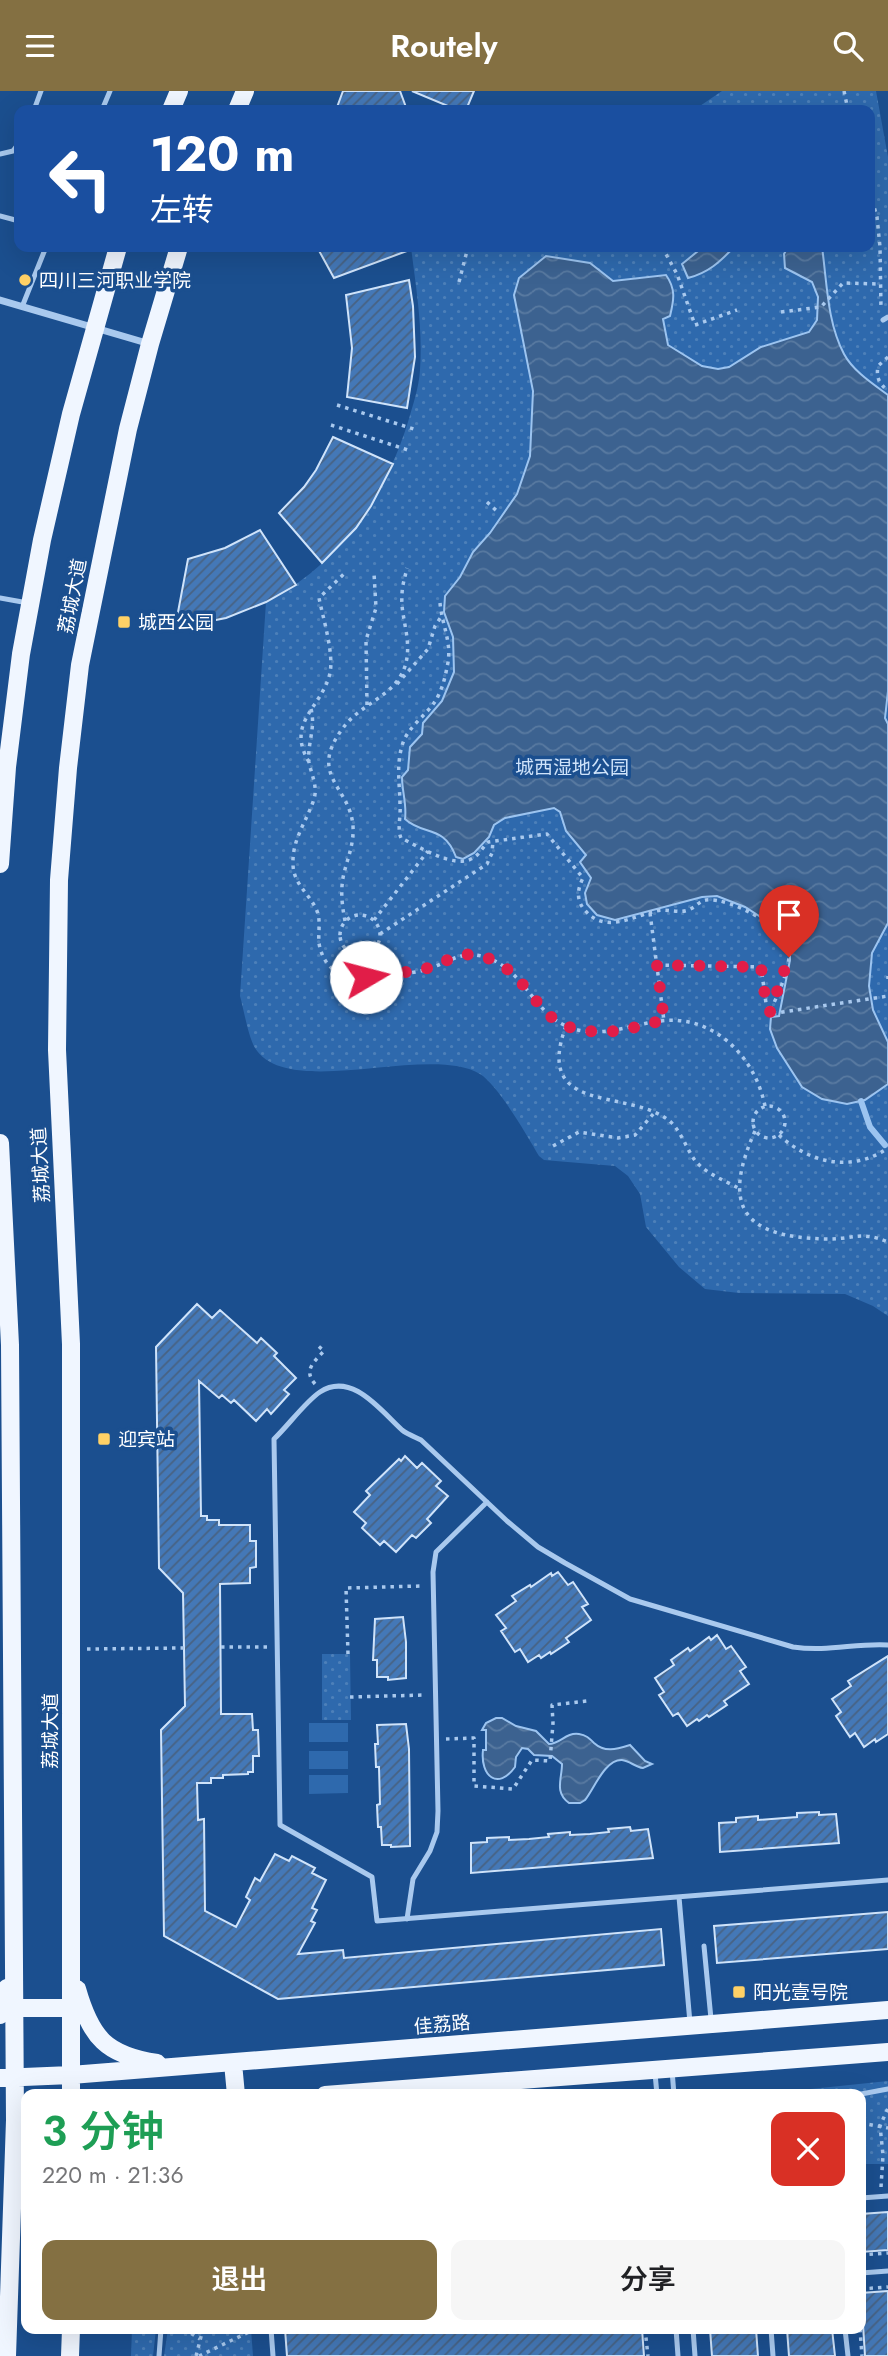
<!DOCTYPE html>
<html lang="zh">
<meta charset="utf-8">
<style>
:root{--surface:#fff;--page:#f6f6f6;--text:#202124;--muted:#757577;--accent:#847042}
body{margin:0;font-family:Jost,"Noto Sans SC",sans-serif;background:var(--page);color:var(--text);height:100vh;display:flex;flex-direction:column;font-size:26px;white-space:nowrap}
*{box-sizing:border-box;margin:0}
p{font-size:23px;color:var(--muted)}
.icon{flex:none;width:38px;height:38px;fill:none;stroke:currentColor;stroke-width:2;stroke-linecap:round;stroke-linejoin:round}
.map{position:relative;flex:1;overflow:hidden}
.panel{position:absolute;left:21px;top:1998px;width:845px;height:245px;display:flex;flex-direction:column;background:var(--surface);border-radius:14px;box-shadow:0 7px 28px #0002}
.panel>*{flex:none}
.top-card{position:absolute;left:14px;top:14px;width:861px;height:147px;border-radius:14px;box-shadow:0 7px 28px #0002;background:#1a4fa0;color:#fff;overflow:hidden}
.pin{position:absolute;display:grid;place-items:center;width:60px;height:60px;color:#fff;margin:-72px -30px;border-radius:50% 50% 50% 0;rotate:-45deg;box-shadow:0 0 7px #0007}
.pin .icon{rotate:45deg}
.me{position:absolute;width:77px;margin:-38px;rotate:82deg;stroke-linejoin:round;filter:drop-shadow(0 0 5px #0008)}
.turn{display:flex;align-items:center;gap:24px;height:147px;padding:0 21px;font-size:32px}
.turn .icon{width:91px;height:91px;stroke-width:2.5}
.turn b{display:block;font-size:49px;line-height:60px}
.round{display:grid;place-items:center;flex:none;width:74px;height:74px;border-radius:14px;background:var(--page)}
.head{display:flex;align-items:center;justify-content:space-between;height:119px;padding:0 21px}
h1{font-size:42px;font-weight:600;line-height:52px;color:#1e9e55}
.cta{display:flex;gap:14px;margin-top:auto;padding:14px 21px}
.cta a{flex:1;height:80px;border-radius:14px;background:var(--accent);color:#fff;font-size:28px;font-weight:600;line-height:80px;text-align:center}
.cta a+a{background:var(--page);color:var(--text)}
header{display:flex;justify-content:space-between;align-items:center;height:91px;padding:0 21px;background:var(--accent);color:#fff;font-size:32px;font-weight:600}
.map>svg:first-child{display:block}
.grass{fill:url(#grass-dots)}
.garden{fill:#2e69ad}
.water{fill:url(#water-waves);stroke:#9cc4f0;stroke-width:2}
.lines{fill:none;stroke-linecap:round;stroke-linejoin:round}
.stream{stroke:#9cc4f0;stroke-width:6}
.building{fill:url(#building-hatch);stroke:#cfe3fa;stroke-width:2}
.path{stroke:#a9c9ee;stroke-width:3.5;stroke-dasharray:3.5 5;stroke-linecap:butt}
.lane{stroke:#a9c9ee;stroke-width:5}
.street{stroke:#a9c9ee;stroke-width:7}
.primary{stroke:#f0f6ff;stroke-width:18}
.route{stroke:#e11d48;stroke-width:12;stroke-dasharray:0 21.6}
.poi-dot{fill:#ffd166;stroke:#1b4f8f;stroke-width:2.5}
.labels{text-anchor:middle;stroke-width:7;stroke-linejoin:round;paint-order:stroke}
.poi-label{font-size:19px;fill:#fff;stroke:#1b4f8f;text-anchor:start}
.street-label{font-size:19px;fill:#fff;stroke:#1b4f8f}
.park-label{font-size:19px;fill:#cfe3fa;stroke:#1b4f8f}
</style>
<header><svg class="icon" aria-label="menu" viewBox="0 0 24 24"><path d="M4 6h16M4 12h16M4 18h16"/></svg>Routely<svg class="icon" aria-label="search" viewBox="0 0 24 24"><circle cx="10" cy="10" r="6"/><path d="M15 15l6 6"/></svg></header>
<div class="map">
<svg width="888" height="2265" viewBox="0 0 888 2265">
<defs>
<pattern id="grass-dots" width="8" height="8" patternUnits="userSpaceOnUse" patternTransform="scale(1.75)"><rect width="8" height="8" fill="#2e69ad"/><path d="M2 2h.1M6 6h.1" fill="none" stroke="#4d80b9" stroke-width="1.8" stroke-linecap="round"/></pattern>
<pattern id="water-waves" width="16" height="10" patternUnits="userSpaceOnUse" patternTransform="scale(1.75)"><rect width="16" height="10" fill="#3c6290"/><path d="M0 5q4-4 8 0t8 0" fill="none" stroke="#597aa1"/></pattern>
<pattern id="building-hatch" width="6" height="6" patternUnits="userSpaceOnUse" patternTransform="scale(1.75)"><rect width="6" height="6" fill="#4478b7"/><path d="M-1 1l2-2M0 6l6-6M5 7l2-2" fill="none" stroke="#486282"/></pattern>
</defs>
<rect width="100%" height="100%" fill="#1b4f8f"/>
<path class="grass" d="M 722,0 L 876,0 L 888,66 L 888,1225 L 873,1215 L 845,1203 L 739,1202 L 705,1198 L 679,1176 L 646,1136 L 640,1103 L 628,1085 L 615,1075 L 544,1069 L 539,1065 C 528,1046 498,994 480,983 C 429,952 288,1010 255,957 C 248,945 244,919 240,905 L 266,511 C 338,475 385,406 408,331 C 413,314 419,296 420,279 C 423,237 416,197 411,156 L 870,156 L 870,19 L 694,19 Z
M 322,1563 L 350,1563 L 351,1629 L 322,1629 Z
M 888,1990 L 888,2073 L 861,2073 L 861,2004 L 751,2004 Z
M 132,2238 L 156,2238 L 153,2265 L 131,2265 Z
M 168,2238 L 251,2238 L 253,2265 L 164,2265 Z"/>
<path class="garden" d="M 309,1632 L 348,1632 L 348,1651 L 309,1651 Z
M 309,1660 L 348,1660 L 348,1678 L 309,1678 Z
M 309,1684 L 348,1684 L 348,1702 L 309,1703 Z"/>
<path class="water" d="M 703,156 L 734,156 C 720,171 708,182 688,187 L 682,173 Z
M 788,156 L 822,156 C 827,191 827,231 844,263 C 853,280 873,293 888,304 L 888,600 L 885,627 L 888,633 L 888,832 L 872,862 L 869,895 L 873,919 L 888,951 L 888,993 L 865,1009 L 847,1013 L 822,1008 L 802,996 L 777,957 L 770,938 L 771,926 L 779,925 L 790,869 L 790,855 L 778,837 L 745,816 L 717,805 L 702,806 L 615,829 L 597,824 L 587,813 L 585,802 L 591,787 L 580,771 L 586,764 L 566,740 L 560,721 L 554,717 L 505,727 L 494,734 L 489,746 L 474,762 L 463,768 L 456,766 C 444,733 423,745 405,728 C 407,713 402,701 402,686 L 408,679 L 410,656 L 422,643 L 423,632 L 442,610 L 454,581 L 453,546 L 444,521 L 445,505 L 460,486 L 473,461 L 490,442 L 517,403 L 530,365 L 533,300 L 514,204 L 519,187 L 546,165 L 590,172 L 613,190 L 666,184 C 676,198 674,209 670,225 L 663,228 L 668,254 L 702,275 L 718,278 L 729,276 L 761,256 L 809,241 L 817,229 L 818,206 L 812,191 L 785,177 L 784,163 Z
M 496,1627 L 502,1627 L 516,1635 L 536,1640 L 549,1653 C 560,1653 566,1641 579,1643 C 586,1644 589,1647 594,1652 C 605,1662 617,1658 630,1654 L 645,1670 L 652,1673 L 643,1677 C 635,1676 630,1670 622,1669 C 605,1668 594,1698 585,1709 L 580,1712 L 569,1712 C 554,1701 562,1688 562,1673 L 552,1665 L 534,1664 L 528,1658 L 522,1657 L 516,1666 L 515,1676 C 498,1700 480,1685 483,1659 L 486,1659 L 486,1639 L 482,1639 L 486,1632 Z"/>
<g class="lines">
<path class="stream" d="M 861,1010 L 870,1036 L 885,1054"/>
</g>
<path class="building" d="M 343,0 L 400,0 L 407,19 L 336,19 Z
M 412,0 L 474,0 L 466,19 L 446,19 L 448,15 Z
M 317,156 L 415,156 L 415,157 L 334,187 Z
M 409,189 L 413,215 L 415,266 L 407,317 L 347,306 L 352,257 L 346,204 Z
M 333,346 L 393,373 L 371,415 L 356,437 L 322,472 L 279,422 L 304,396 L 316,379 Z
M 260,439 L 296,494 L 266,511 L 226,527 L 175,537 L 188,468 L 225,457 Z
M 197,1213 L 212,1227 L 220,1219 L 257,1252 L 261,1247 L 277,1262 L 274,1265 L 296,1287 L 284,1299 L 289,1303 L 271,1323 L 267,1318 L 256,1330 L 234,1309 L 231,1312 L 222,1304 L 219,1307 L 199,1290 L 201,1425 L 207,1425 L 207,1429 L 219,1429 L 219,1434 L 250,1434 L 250,1450 L 256,1450 L 256,1476 L 250,1477 L 250,1492 L 220,1493 L 221,1623 L 252,1623 L 253,1639 L 258,1639 L 259,1665 L 253,1665 L 253,1681 L 248,1681 L 248,1683 L 223,1684 L 223,1687 L 211,1687 L 211,1692 L 197,1692 L 198,1729 L 204,1728 L 205,1820 L 236,1836 L 250,1809 L 246,1806 L 255,1787 L 260,1790 L 275,1763 L 289,1770 L 292,1765 L 315,1777 L 312,1782 L 326,1789 L 312,1817 L 317,1819 L 311,1830 L 315,1832 L 298,1863 L 343,1859 L 344,1867 L 661,1838 L 664,1874 L 278,1908 L 164,1845 L 161,1639 L 185,1615 L 183,1502 L 159,1477 L 156,1256 Z
M 405,1365 L 417,1377 L 422,1372 L 441,1390 L 436,1395 L 448,1405 L 427,1428 L 431,1432 L 416,1447 L 412,1444 L 396,1461 L 384,1450 L 380,1454 L 362,1437 L 366,1432 L 354,1421 L 370,1404 L 366,1400 L 399,1368 L 401,1370 Z
M 558,1481 L 568,1494 L 573,1491 L 588,1513 L 582,1516 L 591,1529 L 566,1547 L 569,1551 L 551,1563 L 550,1561 L 541,1567 L 539,1564 L 528,1571 L 520,1558 L 515,1561 L 501,1540 L 506,1537 L 496,1524 L 516,1510 L 512,1505 L 530,1494 L 531,1496 L 551,1482 L 552,1485 Z
M 403,1526 L 406,1551 L 406,1587 L 388,1589 L 388,1586 L 377,1586 L 377,1569 L 373,1569 L 375,1528 Z
M 717,1544 L 726,1558 L 731,1555 L 746,1576 L 740,1580 L 749,1593 L 724,1610 L 727,1614 L 709,1626 L 707,1624 L 699,1630 L 697,1628 L 687,1635 L 678,1622 L 673,1625 L 659,1604 L 664,1601 L 655,1587 L 674,1574 L 671,1569 L 688,1557 L 690,1560 L 709,1546 L 711,1549 Z
M 888,1565 L 888,1643 L 876,1651 L 875,1648 L 864,1656 L 855,1642 L 850,1646 L 836,1625 L 841,1621 L 832,1608 L 851,1595 L 848,1590 Z
M 406,1633 L 409,1658 L 410,1755 L 391,1756 L 391,1754 L 382,1754 L 381,1736 L 378,1736 L 377,1714 L 380,1713 L 379,1676 L 376,1676 L 375,1653 L 378,1653 L 377,1634 Z
M 819,1721 L 819,1724 L 836,1723 L 839,1752 L 720,1761 L 719,1732 L 736,1731 L 736,1727 L 758,1725 L 758,1729 L 797,1726 L 797,1722 Z
M 630,1736 L 631,1740 L 648,1738 L 653,1767 L 471,1782 L 471,1752 L 487,1751 L 487,1747 L 509,1746 L 509,1749 L 529,1748 L 549,1746 L 548,1743 L 570,1741 L 570,1744 L 590,1743 L 609,1741 L 608,1738 Z
M 888,1821 L 888,1858 L 717,1872 L 714,1835 Z
M 888,2121 L 888,2159 L 861,2161 L 861,2123 Z
M 888,2200 L 888,2265 L 865,2265 L 861,2202 Z
M 285,2238 L 642,2238 L 644,2265 L 287,2265 Z
M 710,2238 L 756,2238 L 758,2265 L 712,2265 Z
M 787,2238 L 832,2238 L 835,2265 L 789,2265 Z"/>
<g class="lines">
<path class="path" d="M 844,0 L 848,19
M 870,101 L 877,126 L 880,156 L 881,218
M 662,156 L 677,183 L 695,234 L 737,219
M 459,191 L 468,156
M 781,221 L 821,216 L 843,192 L 880,193
M 888,266 L 878,275 C 876,287 879,292 888,300
M 337,314 L 417,339
M 331,334 L 411,360
M 487,411 L 499,422
M 440,512 C 442,535 453,553 447,576 C 445,588 441,602 434,612 C 424,626 406,638 402,655 C 396,675 400,695 400,715 C 401,725 397,738 401,747 C 418,755 455,779 473,767 C 479,764 483,756 488,751 L 547,743 L 583,787 C 578,797 576,807 583,817 C 604,844 630,826 656,820 C 667,817 678,823 688,819 C 695,817 699,810 706,809 C 731,806 790,838 789,865 C 788,884 777,904 770,921
M 397,593 L 428,558 L 435,535 L 441,526
M 367,614 L 366,549 L 376,517 L 374,482
M 311,618 C 316,637 307,653 309,671 C 311,683 318,695 314,708 C 307,730 292,748 293,773 C 293,793 310,803 317,820 C 321,830 318,842 319,852 C 322,874 341,891 364,886 C 371,884 377,880 383,876
M 309,671 C 285,631 322,617 330,582 C 334,562 323,527 319,507 L 346,481
M 650,822 L 664,930
M340 844a20 20 0 1 1 40 0a20 20 0 1 1-40 0Z
M 374,829 L 428,760
M 345,830 C 342,814 340,799 344,782 C 348,766 354,753 353,735 C 350,695 307,685 343,637 C 360,613 393,606 404,578 C 414,552 400,527 402,504 C 402,495 405,486 407,477
M 380,843 L 487,773 L 492,762 L 493,750
M 369,861 C 374,866 379,873 384,877 C 401,888 429,879 445,871 C 455,867 465,862 476,864 C 522,871 531,920 566,935 C 597,949 629,934 660,930 C 714,923 755,966 765,1015
M 657,874 L 761,876 L 766,912 L 770,921 L 776,922 L 888,905
M 888,885 L 888,888
M 566,935 C 533,1023 625,998 667,1028 C 680,1037 685,1055 694,1068 C 704,1082 724,1089 738,1097
M753 1031a16 16 0 1 1 32 0a16 16 0 1 1-32 0Z
M 755,1040 C 721,1116 743,1146 825,1148 C 851,1149 861,1139 888,1151
M 779,1044 C 809,1072 852,1082 888,1057
M 553,1055 L 579,1041 L 618,1047 L 635,1044 L 655,1021
M 315,1293 C 303,1279 314,1271 324,1260 L 316,1253
M 221,1556 L 268,1556
M 87,1558 L 184,1557
M 348,1563 L 346,1497 L 421,1495
M 350,1606 L 425,1604
M 446,1648 L 474,1647 L 474,1695 L 513,1698 L 532,1669 L 550,1670 L 553,1632 L 552,1614 L 587,1610
M 861,2032 L 888,2037
M 881,2096 L 883,2064 L 880,2035 L 888,2017
M 861,2164 L 888,2162
M 861,2198 L 888,2196
M 184,2238 L 200,2248
M 645,2238 L 648,2265
M 860,2238 L 862,2265
M 196,2265 L 203,2238
M 199,2265 L 249,2241 L 261,2240"/>
<path class="lane" d="M 34,19 L 41,0
M 102,19 L 110,0
M 0,63 L 13,60 L 19,52
M 0,125 L 19,130
M 22,216 L 46,156
M 883,229 L 888,226
M 0,507 L 28,512
M 888,1554 C 855,1552 829,1561 793,1556 L 630,1508 L 565,1472 L 538,1456 L 507,1430 L 421,1349 C 415,1346 407,1343 402,1339 C 381,1320 352,1280 320,1301 C 306,1310 287,1336 274,1348 L 280,1734 L 372,1786 L 377,1830 L 888,1789
M 679,1806 L 690,1932
M 407,1828 L 413,1788 L 430,1760 L 437,1741 L 438,1720 L 433,1481 L 436,1461 L 487,1411
M 704,1855 L 711,1928
M 672,1979 L 674,2004
M 655,1982 L 657,2004
M 856,2004 L 888,1998
M 861,2107 L 888,2105
M 861,2182 L 888,2180
M 271,2238 L 273,2265
M 676,2238 L 678,2265
M 693,2238 L 695,2265
M 771,2238 L 773,2265
M 845,2238 L 848,2265
M 159,2265 L 161,2238"/>
<path class="street" d="M 0,209 L 150,253"/>
<path class="primary" d="M 171,19 L 179,0
M 237,19 L 245,0
M 0,773 L 7,676 L 21,563 L 42,449 L 71,323 L 118,156
M 0,1052 L 10,1254 L 15,2029 L 7,2265
M 77,1898 C 91,1947 106,1964 157,1972
M 14,1917 L 71,1917
M 0,1924 L 7,1897
M 233,1972 L 236,2004
M 0,1987 L 71,1984 L 888,1919
M 71,2004 L 71,1253 L 57,959 L 59,789 L 68,677 L 80,574 L 128,338 L 150,253 L 179,156
M 325,2004 L 888,1961
M 70,2265 L 71,2238"/>
</g>
<g class="lines">
<path class="route" d="M 366,886 L 383,876 C 424,894 448,858 477,864 C 524,873 535,926 569,936 C 585,941 605,942 622,939 C 636,937 650,931 664,930 L 657,874 L 761,876 L 766,912 L 770,921 L 789,866"/>
</g>
<g class="poi-dot">
<circle cx="25" cy="189" r="7"/>
<rect x="117" y="524" width="14" height="14" rx="3.5"/>
<rect x="97" y="1341" width="14" height="14" rx="3.5"/>
<rect x="732" y="1894" width="14" height="14" rx="3.5"/>
</g>
<g class="labels">
<g class="poi-label">
<text x="39" y="196">四川三河职业学院</text>
<text x="138" y="538">城西公园</text>
<text x="118" y="1355">迎宾站</text>
<text x="753" y="1908">阳光壹号院</text>
</g>
<g class="street-label">
<text transform="translate(72 505) rotate(-79)" y="7">荔城大道</text>
<text transform="translate(40 1074) rotate(-93)" y="7">荔城大道</text>
<text transform="translate(50 1640) rotate(-90)" y="7">荔城大道</text>
<text transform="translate(442 1933) rotate(-5)" y="7">佳荔路</text>
</g>
<g class="park-label">
<text x="572" y="683">城西湿地公园</text>
</g>
</g>
</svg>
<div class="pin" style="left:789px;top:866px;background:#d93025"><svg class="icon" aria-label="arrive" viewBox="0 0 24 24"><path d="M6 21V4h12l-3 4 3 4H6"/></svg></div>
<svg class="me" style="left:366px;top:886px" viewBox="-20 -20 40 40"><circle r="19" fill="#fff"/><path d="M0-13L10 11 0 6-10 11z" fill="#e11d48"/></svg>
<div class="top-card">
<div class="turn"><svg class="icon" aria-label="left" viewBox="0 0 24 24"><path d="M17 20v-9H6M10 6l-5 5 5 5"/></svg><div><b>120 m</b>左转</div></div>
</div>
<section class="panel">
<div class="head"><div><h1>3 分钟</h1><p>220 m · 21:36</p></div><a class="round" style="background:#d93025;color:#fff"><svg class="icon" aria-label="close" viewBox="0 0 24 24"><path d="M6 6l12 12M18 6L6 18"/></svg></a></div>
<div class="cta"><a>退出</a><a>分享</a></div>
</section>
</div>
